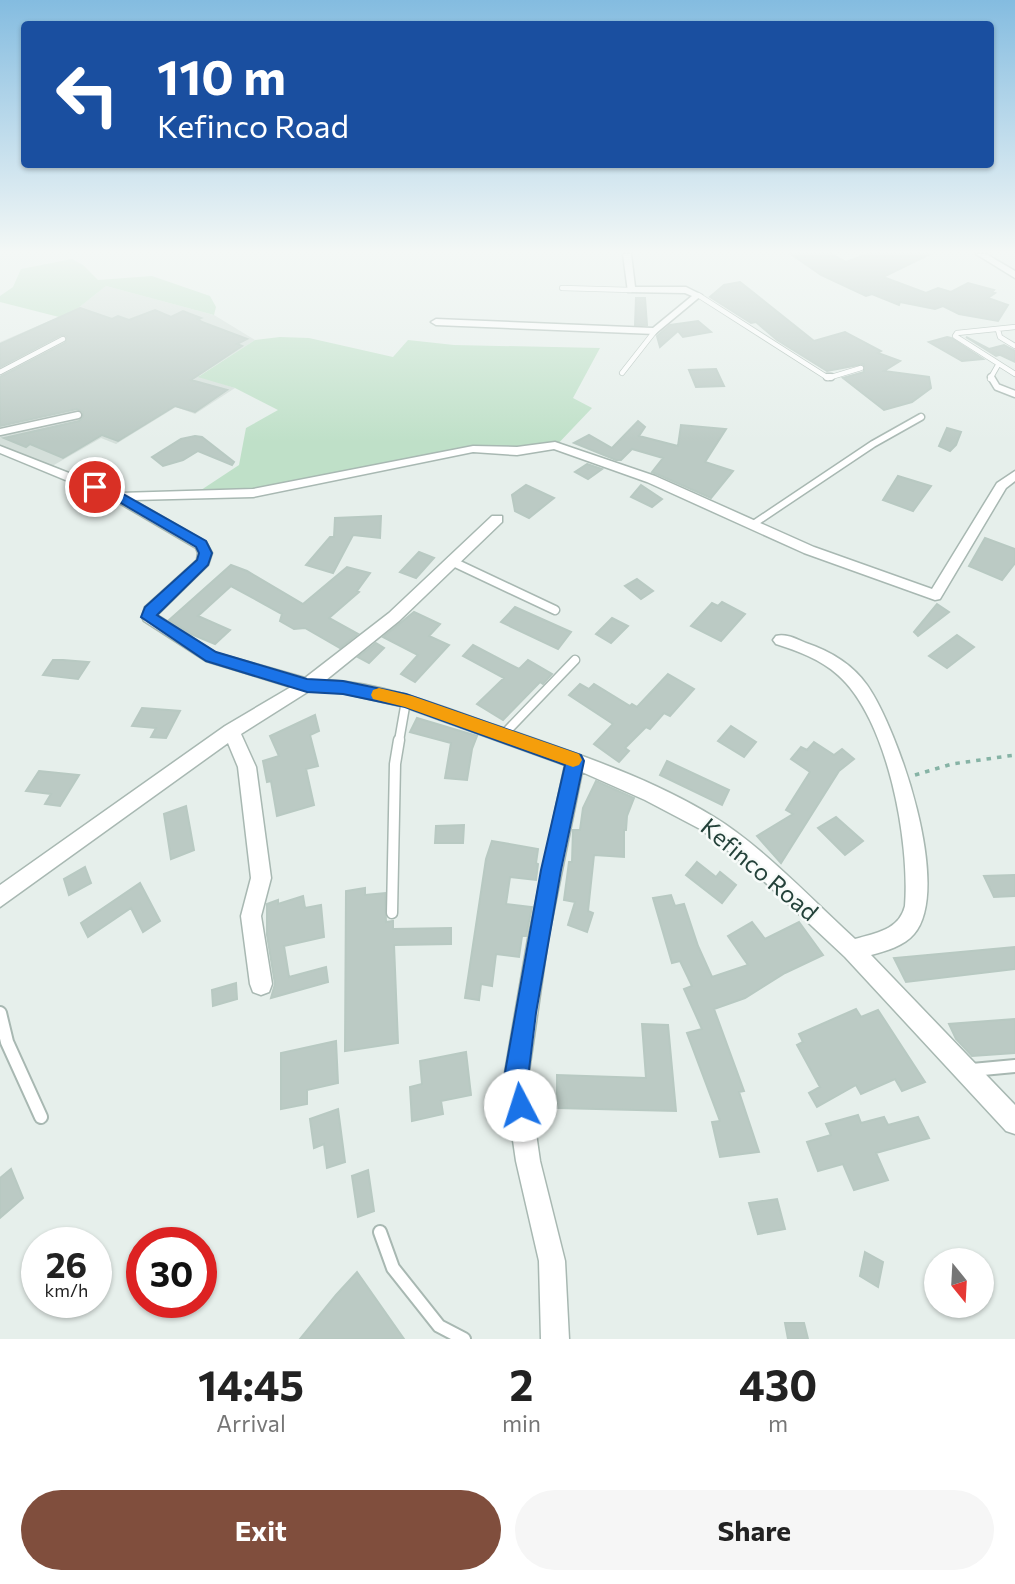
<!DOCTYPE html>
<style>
:root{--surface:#fff;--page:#f6f6f6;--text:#222;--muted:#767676;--accent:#804e3d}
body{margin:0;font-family:Commissioner,sans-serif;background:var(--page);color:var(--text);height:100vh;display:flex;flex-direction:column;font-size:26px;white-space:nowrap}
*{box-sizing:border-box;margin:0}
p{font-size:23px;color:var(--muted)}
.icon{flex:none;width:38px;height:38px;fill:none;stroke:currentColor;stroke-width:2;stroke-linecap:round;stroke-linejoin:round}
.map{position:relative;height:1339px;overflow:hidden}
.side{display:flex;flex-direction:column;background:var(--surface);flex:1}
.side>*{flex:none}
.top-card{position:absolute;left:21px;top:21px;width:973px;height:147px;border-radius:7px;box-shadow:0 2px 5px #0004;background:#1a4fa0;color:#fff;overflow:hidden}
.needle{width:46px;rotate:162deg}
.tools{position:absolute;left:924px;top:1248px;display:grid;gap:14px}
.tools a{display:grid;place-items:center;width:70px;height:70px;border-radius:50%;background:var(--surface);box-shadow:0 2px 5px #0004;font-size:35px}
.speed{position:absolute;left:21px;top:1227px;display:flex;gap:14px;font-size:35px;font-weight:700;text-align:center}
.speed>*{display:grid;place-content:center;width:91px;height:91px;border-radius:50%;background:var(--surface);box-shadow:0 2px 5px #0004;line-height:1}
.speed small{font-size:18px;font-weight:400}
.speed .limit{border:10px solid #d22;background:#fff;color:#111}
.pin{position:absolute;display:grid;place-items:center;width:60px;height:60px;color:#fff;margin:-30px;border:4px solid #fff;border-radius:50%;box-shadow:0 2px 7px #0007}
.me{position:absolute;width:77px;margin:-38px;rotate:355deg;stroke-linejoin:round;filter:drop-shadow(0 0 5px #0008)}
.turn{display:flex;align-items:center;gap:24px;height:147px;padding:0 21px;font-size:32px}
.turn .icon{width:91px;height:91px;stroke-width:2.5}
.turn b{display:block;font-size:49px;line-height:60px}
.eta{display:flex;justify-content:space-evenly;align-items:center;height:119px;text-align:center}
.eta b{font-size:42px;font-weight:700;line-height:49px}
.button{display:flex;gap:14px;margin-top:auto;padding:14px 21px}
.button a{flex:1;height:80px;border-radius:42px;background:var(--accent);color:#fff;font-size:28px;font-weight:700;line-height:80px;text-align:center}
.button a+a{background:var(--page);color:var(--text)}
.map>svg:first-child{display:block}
.built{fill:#d4dfda}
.green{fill:#bfe0c8}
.building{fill:#bbcac4;stroke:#b8c9c2;stroke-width:2}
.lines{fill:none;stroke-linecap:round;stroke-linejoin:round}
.service-far4-casing{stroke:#a8b8b2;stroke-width:6}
.service-far3-casing{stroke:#a8b8b2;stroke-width:9}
.service-far2-casing{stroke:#a8b8b2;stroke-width:11}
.service-far1-casing{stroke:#a8b8b2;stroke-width:13}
.service-casing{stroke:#a8b8b2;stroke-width:16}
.minor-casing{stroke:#a8b8b2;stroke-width:3}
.path{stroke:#86b3a5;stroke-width:3.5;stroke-dasharray:4.5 6;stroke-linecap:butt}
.service-far4{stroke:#fff;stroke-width:4.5}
.service-far3{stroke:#fff;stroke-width:6}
.service-far2{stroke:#fff;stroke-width:8}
.service-far1{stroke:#fff;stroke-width:10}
.service{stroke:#fff;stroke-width:12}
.minor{fill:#fff;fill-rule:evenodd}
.route{fill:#1a73e8;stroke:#114b97;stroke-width:2}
.slow{fill:#f59e0b}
.labels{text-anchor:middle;stroke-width:5;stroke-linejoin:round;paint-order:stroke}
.street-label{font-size:24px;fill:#24423a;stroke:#f7fbf9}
</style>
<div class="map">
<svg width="1015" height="1339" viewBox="0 0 1015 1339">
<rect width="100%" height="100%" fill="#e6efeb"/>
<path class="built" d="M 106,286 L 214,315 L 255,340 L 199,376 L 235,388 L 195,414 L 176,407 L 116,444 L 101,438 L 47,469 L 0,451 L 0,342 L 77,309 Z"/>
<path class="green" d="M 72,259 L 83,265 L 98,280 L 152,276 L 210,296 L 216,307 L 214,315 L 106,286 L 77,309 L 59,317 L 0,302 L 0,296 L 13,287 L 21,269 Z
M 280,337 L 309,338 L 393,357 L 408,340 L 454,345 L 600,348 L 573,398 L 592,408 L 553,449 L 472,452 L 255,495 L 189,498 L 239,465 L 246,428 L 278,410 L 235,388 L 198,377 L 255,340 Z"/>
<path class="building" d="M 791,254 L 831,254 L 846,262 L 867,254 L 930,254 L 883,277 L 926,293 L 938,288 L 951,292 L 968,283 L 994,290 L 992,292 L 995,293 L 988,298 L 1008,305 L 998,321 L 959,314 L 943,306 L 935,309 L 900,302 L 899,305 L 872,294 L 866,296 L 821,275 Z
M 740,282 L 814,341 L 845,332 L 881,351 L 878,353 L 900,361 L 884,371 L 929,377 L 931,388 L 912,402 L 884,410 L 843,378 L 864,372 L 864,364 L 827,371 L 777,340 L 756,322 L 751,323 L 710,297 L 724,285 Z
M 636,298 L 645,298 L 647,325 L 635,325 Z
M 80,308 L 112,319 L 118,316 L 129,320 L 155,310 L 171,317 L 183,311 L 201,318 L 198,319 L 202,322 L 247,339 L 237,344 L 242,346 L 191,380 L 227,390 L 195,412 L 175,406 L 118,441 L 102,435 L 63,458 L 30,444 L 26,447 L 4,438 L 79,421 L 83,417 L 83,412 L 77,409 L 0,426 L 0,377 L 65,343 L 67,336 L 61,335 L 0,367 L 0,344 Z
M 698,321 L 711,332 L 683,337 L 678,331 L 660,347 L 657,336 L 670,325 Z
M 947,337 L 951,338 L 983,359 L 962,361 L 929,342 Z
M 966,337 L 989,349 L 1004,345 L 1015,351 L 1015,362 L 992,351 L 999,355 L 996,356 Z
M 716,369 L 724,386 L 696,387 L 689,370 Z
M 638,421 L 645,427 L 639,436 L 678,446 L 681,425 L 726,429 L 705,462 L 733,471 L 711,498 L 652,472 L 663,458 L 632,449 L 621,460 L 616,460 L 574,443 L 589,435 L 612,448 Z
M 947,428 L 961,432 L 956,445 L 950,451 L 939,446 Z
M 195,436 L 202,437 L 234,462 L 232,465 L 198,451 L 183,460 L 163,466 L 152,457 L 181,439 Z
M 587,464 L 602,469 L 588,479 L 575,472 Z
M 898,476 L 931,486 L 913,511 L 883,500 Z
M 526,485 L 554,498 L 529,518 L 515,511 L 512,495 Z
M 641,485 L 662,499 L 652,507 L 631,497 Z
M 381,516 L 380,538 L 353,535 L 333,573 L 306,565 L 330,537 L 334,537 L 335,518 Z
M 985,538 L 1015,549 L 1015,563 L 1002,580 L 969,566 Z
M 419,552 L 434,558 L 416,578 L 400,572 Z
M 231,565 L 247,571 L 303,604 L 347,567 L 370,573 L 357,591 L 359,592 L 329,618 L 358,634 L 340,648 L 305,628 L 294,629 L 280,621 L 282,614 L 231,586 L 198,616 L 230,630 L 215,644 L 191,634 L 169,620 Z
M 637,579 L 653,591 L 641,599 L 625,586 Z
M 722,602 L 745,614 L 721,641 L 691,626 L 712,603 L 718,606 Z
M 937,604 L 949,612 L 918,636 L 914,632 Z
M 515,607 L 571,632 L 558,649 L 501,622 Z
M 414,612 L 440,624 L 429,636 L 449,645 L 415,682 L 401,674 L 418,655 L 383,637 Z
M 612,618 L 628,626 L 611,643 L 596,634 Z
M 957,635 L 974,647 L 947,668 L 929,656 Z
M 376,643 L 384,648 L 369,663 L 358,657 Z
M 473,645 L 519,669 L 528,660 L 552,674 L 543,684 L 540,682 L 503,720 L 477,704 L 504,678 L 463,656 Z
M 53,660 L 63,660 L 89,662 L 78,679 L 43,675 Z
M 668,674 L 694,689 L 670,716 L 664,713 L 650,729 L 646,727 L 625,748 L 629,751 L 619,762 L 594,744 L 613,724 L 569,695 L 580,684 L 589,689 L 594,684 L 630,706 L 632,704 L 637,707 Z
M 142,708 L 180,711 L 166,738 L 151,737 L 156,728 L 132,726 Z
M 315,715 L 319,731 L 310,735 L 318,766 L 306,769 L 314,805 L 277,816 L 271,781 L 267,782 L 263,761 L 279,756 L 270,736 Z
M 417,718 L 477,736 L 472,749 L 467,780 L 445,778 L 451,743 L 410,732 Z
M 731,726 L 756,742 L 744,757 L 718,741 Z
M 814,742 L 834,755 L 842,749 L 854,759 L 839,771 L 781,863 L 757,836 L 793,814 L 786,810 L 810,772 L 791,759 L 801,747 L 807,750 Z
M 667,761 L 729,790 L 722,805 L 660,775 Z
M 39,771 L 79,775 L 60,806 L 45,804 L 51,794 L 26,791 Z
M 596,781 L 634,798 L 627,816 L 626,830 L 624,830 L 624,857 L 594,855 L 588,911 L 593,913 L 587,932 L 568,925 L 575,902 L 564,900 L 569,862 L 572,862 L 573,830 L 580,830 L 583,808 Z
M 186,806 L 194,850 L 171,859 L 164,814 Z
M 836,817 L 863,841 L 845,855 L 818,828 Z
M 464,825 L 463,843 L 435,843 L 436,826 Z
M 492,841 L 538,849 L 536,863 L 538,864 L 536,880 L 510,877 L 506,904 L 532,907 L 526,936 L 522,936 L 519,957 L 496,954 L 492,986 L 481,984 L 479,1000 L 465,998 L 486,859 Z
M 697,862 L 716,877 L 720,872 L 736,885 L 722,903 L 686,875 Z
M 85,867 L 91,883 L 69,895 L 64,879 Z
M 1015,875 L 1015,896 L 994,897 L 984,876 Z
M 140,883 L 160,921 L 143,932 L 131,908 L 88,937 L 81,923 Z
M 365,888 L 365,895 L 385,893 L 386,922 L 393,921 L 393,929 L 451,928 L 451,944 L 394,945 L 398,1043 L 345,1051 L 346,891 Z
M 671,895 L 675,906 L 684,904 L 698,946 L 712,977 L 748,965 L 728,936 L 752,922 L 765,939 L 799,922 L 823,955 L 785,973 L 745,998 L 714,1009 L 744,1091 L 739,1092 L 759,1152 L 720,1157 L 712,1122 L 720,1121 L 687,1033 L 702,1029 L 684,989 L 692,986 L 680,961 L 672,963 L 653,898 Z
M 303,896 L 305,908 L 321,905 L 324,937 L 284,946 L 289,977 L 326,967 L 328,982 L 271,998 L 275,984 L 267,935 L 267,904 L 278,900 L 278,904 Z
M 1015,947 L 1015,969 L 906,982 L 894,958 Z
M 236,983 L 237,999 L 213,1006 L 212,990 Z
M 856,1009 L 861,1017 L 878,1010 L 925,1082 L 902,1091 L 895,1079 L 861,1094 L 856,1085 L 817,1107 L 809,1093 L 820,1087 L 797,1045 L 803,1042 L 799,1034 Z
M 1015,1019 L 1015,1053 L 972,1056 L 956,1039 L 949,1024 Z
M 642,1024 L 668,1025 L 676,1111 L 557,1108 L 557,1075 L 646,1078 Z
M 336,1041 L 338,1083 L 307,1090 L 307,1104 L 281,1109 L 281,1053 Z
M 466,1052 L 471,1095 L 441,1101 L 443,1114 L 412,1121 L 410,1087 L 422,1084 L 420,1061 Z
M 338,1109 L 345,1162 L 327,1168 L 324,1144 L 314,1148 L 310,1119 Z
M 858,1115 L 861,1123 L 884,1117 L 888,1125 L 918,1117 L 929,1138 L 876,1153 L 888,1180 L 854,1190 L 843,1164 L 818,1171 L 807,1142 L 831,1135 L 826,1124 Z
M 11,1169 L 23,1198 L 0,1218 L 0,1178 Z
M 368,1170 L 374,1211 L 358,1217 L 352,1176 Z
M 777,1199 L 785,1229 L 758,1234 L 749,1203 Z
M 865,1252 L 883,1262 L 878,1287 L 860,1276 Z
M 357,1272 L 404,1339 L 300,1339 L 336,1295 Z
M 785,1323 L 804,1323 L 808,1339 L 788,1339 Z"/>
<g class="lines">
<defs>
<path id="service-far4" d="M 562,288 L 631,290
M 698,295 L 828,378 L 861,368
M 1015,327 L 957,333 L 955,336 L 1015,374
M 998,330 L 1000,337 L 1015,346
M 0,372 L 63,339
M 622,373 L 655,331
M 990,379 L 998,365"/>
<path id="service-far3" d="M 827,377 L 831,377
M 991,377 L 997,387 L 1015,394
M 0,432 L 78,415
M 752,525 L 873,444 L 921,417"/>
<path id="service-far2" d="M 451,561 L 555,610
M 504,734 L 575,660
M 399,741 L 406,701"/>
<path id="service-far1" d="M 392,913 L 395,764 L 399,740"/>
<path id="service" d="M 0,1013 L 7,1042 L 41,1117
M 972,1070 L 1015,1066
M 380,1232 L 393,1268 L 439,1326 L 464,1339"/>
<path id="minor" d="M 623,254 L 631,254 L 635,287 L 686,287 L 702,295 L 655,334 L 436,325 L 431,322 L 436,319 L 653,328 L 692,296 L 685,293 L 628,292 Z
M 976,254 L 986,254 L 1015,271 L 1015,278 Z
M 555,442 L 655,476 L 814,547 L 932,589 L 997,483 L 1015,471 L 1015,481 L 1006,488 L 940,599 L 935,600 L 804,553 L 647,482 L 554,449 L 517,455 L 473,452 L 253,497 L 133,500 L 206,542 L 212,553 L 208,565 L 157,615 L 216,653 L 305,678 L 389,613 L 492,516 L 502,516 L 502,522 L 399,621 L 326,680 C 384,683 440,706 494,725 C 569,751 647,776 714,817 C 762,846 813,901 855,939 C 876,933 899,930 905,906 C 910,842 888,719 838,675 C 820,659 798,651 776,644 L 773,640 L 776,636 C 785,633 797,639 806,643 C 830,651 852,664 867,685 C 898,729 953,888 914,934 C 904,946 886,951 871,955 L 1015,1105 L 1015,1134 L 1006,1131 L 845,957 L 752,870 L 702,830 L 645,800 L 582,772 L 548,939 L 528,1078 L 540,1161 L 565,1261 L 569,1339 L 541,1339 L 539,1261 L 516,1161 L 504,1078 L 528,939 L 565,765 L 405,707 L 343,693 L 309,691 L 241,734 L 256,767 L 271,878 L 261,916 L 272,984 L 269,992 L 261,995 L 253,992 L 250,984 L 241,916 L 251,878 L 238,767 L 228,743 L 0,907 L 0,885 L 225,726 L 291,687 L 206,661 L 144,621 L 142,617 L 145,607 L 197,560 L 198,553 L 196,548 L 114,500 L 0,453 L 0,446 L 120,493 L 253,489 L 473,446 L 517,447 Z"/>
</defs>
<use href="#service-far4" class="service-far4-casing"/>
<use href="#service-far3" class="service-far3-casing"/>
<use href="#service-far2" class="service-far2-casing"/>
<use href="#service-far1" class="service-far1-casing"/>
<use href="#service" class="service-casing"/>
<use href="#minor" class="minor-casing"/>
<path class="path" d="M 915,775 L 952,764 L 1015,755"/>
<use href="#service-far4" class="service-far4"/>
<use href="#service-far3" class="service-far3"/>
<use href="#service-far2" class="service-far2"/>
<use href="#service-far1" class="service-far1"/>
<use href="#service" class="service"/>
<use href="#minor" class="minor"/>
</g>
<linearGradient id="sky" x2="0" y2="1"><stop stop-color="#84bce0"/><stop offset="0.57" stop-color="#f4f8f6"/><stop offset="1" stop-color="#f4f8f6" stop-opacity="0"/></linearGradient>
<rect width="1015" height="442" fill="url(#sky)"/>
<path class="route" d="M 95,483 L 123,494 L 206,541 L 212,553 L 208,565 L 157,615 L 216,652 L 307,679 L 343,681 L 406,694 L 581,755 L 584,761 L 561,870 L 536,1013 L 528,1078 L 532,1105 L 528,1114 L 520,1118 L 511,1114 L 504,1078 L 541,870 L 565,765 L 405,707 L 343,694 L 307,692 L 206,661 L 141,617 L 145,607 L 197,560 L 199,553 L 196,547 L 114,499 L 90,490 L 90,484 Z"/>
<path class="slow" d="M 379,688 L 412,696 L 579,754 L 582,760 L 579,765 L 573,767 L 405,707 L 373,699 L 371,695 L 373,690 Z"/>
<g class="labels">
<g class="street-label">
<text transform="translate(759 870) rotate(40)" y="8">Kefinco Road</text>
</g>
</g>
</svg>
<div class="tools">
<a><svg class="needle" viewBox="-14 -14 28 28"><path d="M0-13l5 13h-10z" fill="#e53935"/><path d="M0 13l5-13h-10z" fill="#767676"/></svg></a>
</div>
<div class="speed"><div>26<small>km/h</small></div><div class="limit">30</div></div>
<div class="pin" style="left:95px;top:487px;background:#d93025"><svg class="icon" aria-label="arrive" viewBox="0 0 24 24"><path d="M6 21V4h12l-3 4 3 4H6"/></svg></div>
<svg class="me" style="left:520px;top:1105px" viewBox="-20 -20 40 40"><circle r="19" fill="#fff"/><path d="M0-13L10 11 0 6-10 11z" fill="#1a73e8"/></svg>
<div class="top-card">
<div class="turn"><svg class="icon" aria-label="left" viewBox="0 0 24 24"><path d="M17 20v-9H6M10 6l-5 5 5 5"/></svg><div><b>110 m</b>Kefinco Road</div></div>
</div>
</div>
<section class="side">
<div class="eta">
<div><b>14:45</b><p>Arrival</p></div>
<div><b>2</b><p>min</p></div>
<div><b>430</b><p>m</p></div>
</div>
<div class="button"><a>Exit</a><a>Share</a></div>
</section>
